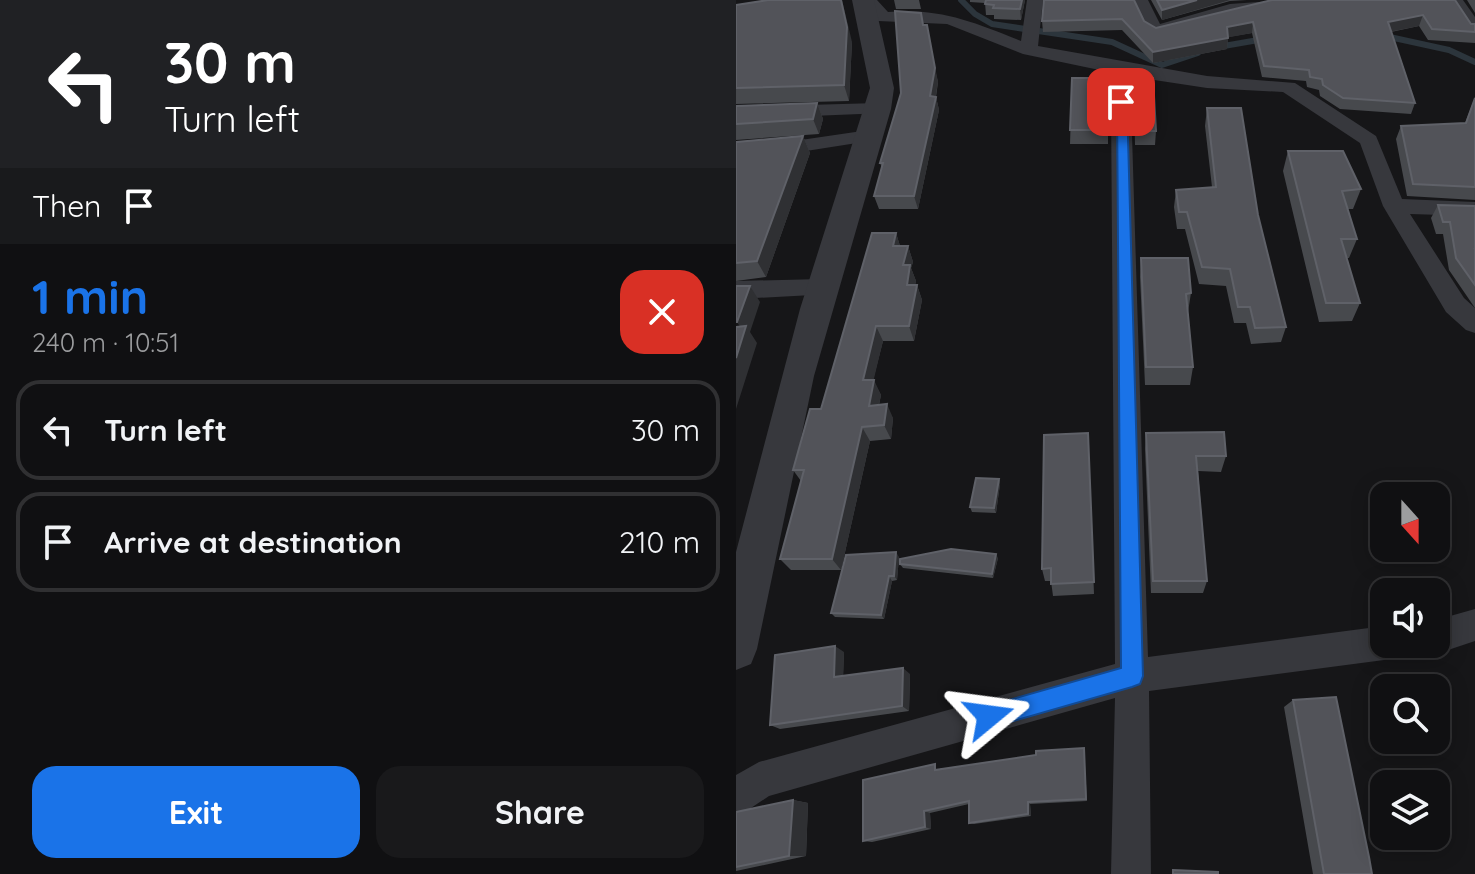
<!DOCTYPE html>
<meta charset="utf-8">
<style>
:root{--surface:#101012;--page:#19191b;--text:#f1f3f6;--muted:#9c9d9f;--line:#303032;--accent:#1a73e8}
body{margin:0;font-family:Quicksand,sans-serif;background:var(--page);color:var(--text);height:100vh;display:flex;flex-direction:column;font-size:30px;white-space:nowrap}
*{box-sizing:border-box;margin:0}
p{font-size:26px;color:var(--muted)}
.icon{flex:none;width:44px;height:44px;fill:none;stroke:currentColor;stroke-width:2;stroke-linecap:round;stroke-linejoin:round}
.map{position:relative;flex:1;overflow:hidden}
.drawer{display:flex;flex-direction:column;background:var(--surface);width:736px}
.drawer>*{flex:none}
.hud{background:#202124;color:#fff;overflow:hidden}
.needle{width:52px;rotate:159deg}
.tools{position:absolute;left:634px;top:482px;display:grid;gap:16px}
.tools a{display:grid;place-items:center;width:80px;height:80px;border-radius:16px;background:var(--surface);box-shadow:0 4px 20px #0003,0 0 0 2px var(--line);font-size:40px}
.pin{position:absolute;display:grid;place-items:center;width:68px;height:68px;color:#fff;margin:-34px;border-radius:16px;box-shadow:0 4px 12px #0006}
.me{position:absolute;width:88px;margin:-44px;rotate:74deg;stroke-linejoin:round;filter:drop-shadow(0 0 6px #0008)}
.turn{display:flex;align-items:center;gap:28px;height:168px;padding:0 32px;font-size:36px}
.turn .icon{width:104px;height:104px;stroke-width:2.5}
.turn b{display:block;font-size:56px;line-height:68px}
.then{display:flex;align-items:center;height:76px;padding:0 32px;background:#0003;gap:16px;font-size:30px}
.round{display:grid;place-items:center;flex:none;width:84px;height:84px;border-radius:24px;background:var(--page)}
.overview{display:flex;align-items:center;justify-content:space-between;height:136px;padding:0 32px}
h1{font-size:48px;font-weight:700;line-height:60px;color:var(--accent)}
.button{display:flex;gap:16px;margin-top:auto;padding:16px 32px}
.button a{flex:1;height:92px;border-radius:24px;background:var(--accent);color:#fff;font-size:32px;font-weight:700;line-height:92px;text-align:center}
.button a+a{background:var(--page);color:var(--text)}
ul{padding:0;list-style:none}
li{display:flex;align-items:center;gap:24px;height:100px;margin:0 16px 12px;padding:0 16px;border:4px solid var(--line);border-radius:24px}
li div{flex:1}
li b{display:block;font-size:30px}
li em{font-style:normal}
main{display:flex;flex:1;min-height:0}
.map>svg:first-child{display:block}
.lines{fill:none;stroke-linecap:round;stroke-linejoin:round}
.stream{stroke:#2c353c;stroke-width:6}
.minor{fill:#37383d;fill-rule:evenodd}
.tertiary{fill:#37383d;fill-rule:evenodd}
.wall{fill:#47494d}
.shaded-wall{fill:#2f3033}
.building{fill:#525359;stroke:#5f6168;stroke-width:2}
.route{fill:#1a73e8;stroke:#114b97;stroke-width:2}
</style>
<main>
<section class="drawer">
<div class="hud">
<div class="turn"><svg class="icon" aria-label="left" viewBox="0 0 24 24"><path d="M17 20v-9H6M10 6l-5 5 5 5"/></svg><div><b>30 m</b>Turn left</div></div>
<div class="then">Then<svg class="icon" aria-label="arrive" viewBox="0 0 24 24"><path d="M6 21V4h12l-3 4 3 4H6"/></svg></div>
</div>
<div class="overview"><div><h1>1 min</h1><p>240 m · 10:51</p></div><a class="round" style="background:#d93025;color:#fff"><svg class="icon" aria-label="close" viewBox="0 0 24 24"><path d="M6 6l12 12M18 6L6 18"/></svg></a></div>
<ul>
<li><svg class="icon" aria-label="left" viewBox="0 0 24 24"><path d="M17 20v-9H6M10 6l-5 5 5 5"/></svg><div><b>Turn left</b></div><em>30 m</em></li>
<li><svg class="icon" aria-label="arrive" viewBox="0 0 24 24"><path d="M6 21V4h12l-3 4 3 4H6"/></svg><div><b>Arrive at destination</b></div><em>210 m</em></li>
</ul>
<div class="button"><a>Exit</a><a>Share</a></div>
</section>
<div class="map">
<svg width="739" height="874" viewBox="0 0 739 874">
<rect width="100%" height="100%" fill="#161618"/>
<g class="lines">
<path class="stream" d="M 225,0 L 239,14 L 256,24 L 376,42 L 426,65 L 462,53
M 649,36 L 713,50 L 739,62
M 482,47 L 528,39"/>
<path class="minor" d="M 123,0 L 141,0 L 152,12 C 205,8 237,22 285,41 L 291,0 L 307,0 L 302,46 L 471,76 L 559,83 L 640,136 L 666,199 L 739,202 L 739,216 L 674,214 L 728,298 L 739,308 L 739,333 L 730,330 L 710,312 L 647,206 L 624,143 L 547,92 L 471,88 L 392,76 L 287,54 L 211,24 L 142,21 Z
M 396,0 L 412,0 L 424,24 L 494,4 L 551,0 L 549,4 L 497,14 L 419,36 L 410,31 Z
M 710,0 L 727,0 L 739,17 L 739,34 L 733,33 Z
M 385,96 L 395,102 L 412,657 L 648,626 L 648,644 L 664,644 L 660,655 L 648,660 L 413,691 L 415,874 L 375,874 L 379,698 L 33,796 L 0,818 L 0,775 L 23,762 L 379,664 L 375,102 Z
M 142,103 L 152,109 L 149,113 L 0,119 L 0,107 Z
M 133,130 L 143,136 L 140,140 L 51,154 L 0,157 L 0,143 L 51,142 Z
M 86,279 L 95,282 L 98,288 L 95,294 L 0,299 L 0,281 Z
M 739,609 L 739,641 L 700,654 L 688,649 L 686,644 L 700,644 L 700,620 Z"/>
<path class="tertiary" d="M 116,0 L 138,0 L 158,88 L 155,109 L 78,376 L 21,649 L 15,664 L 0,670 L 0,552 L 64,309 L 134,88 Z"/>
</g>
<path class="wall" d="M 158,0 L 183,0 L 185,9 L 160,9 Z
M 234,0 L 289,0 L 285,20 L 258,19 L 258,15 L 250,15 L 249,3 L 234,2 Z
M 308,0 L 408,21 L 420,28 L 719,0 L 735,24 L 739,24 L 739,43 L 692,40 L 683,26 L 655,32 L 679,103 L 675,114 L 604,109 L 584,96 L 583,90 L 571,87 L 570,81 L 526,77 L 516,33 L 492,37 L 491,49 L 417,63 L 386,30 L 307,32 L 306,21 Z
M 415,0 L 511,0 L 494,1 L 426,20 Z
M 731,0 L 739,0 L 739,13 Z
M 0,5 L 116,42 L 113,101 L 0,104 Z
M 188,25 L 202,82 L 200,97 L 203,110 L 182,209 L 143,209 L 138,196 L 146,168 L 144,163 Z
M 336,78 L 417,78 L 420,131 L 419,145 L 399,145 L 398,102 L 387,93 L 372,102 L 372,144 L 334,144 Z
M 739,97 L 739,200 L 671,196 L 660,139 L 665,126 L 729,123 Z
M 81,103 L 87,119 L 83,134 L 0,140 L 0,106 Z
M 471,108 L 522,215 L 550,327 L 545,342 L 515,344 L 510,323 L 498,323 L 490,286 L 463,284 L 449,229 L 441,229 L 438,207 L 440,190 L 476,187 L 469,126 Z
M 67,136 L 74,153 L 30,277 L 0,281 L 0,142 Z
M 552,151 L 625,189 L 617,209 L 612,209 L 621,239 L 613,258 L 611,258 L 624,303 L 616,321 L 583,322 L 547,171 Z
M 702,205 L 739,206 L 739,308 L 713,270 L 707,234 L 700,234 L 695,218 Z
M 160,233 L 164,246 L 172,246 L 177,262 L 175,268 L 180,281 L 179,285 L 181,285 L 186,300 L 178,341 L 147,341 L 137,380 L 145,395 L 143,405 L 157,418 L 155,439 L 134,441 L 105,570 L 55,570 L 44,559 L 65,481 L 57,470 L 85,409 Z
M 405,258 L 455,293 L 452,312 L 457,367 L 454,385 L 409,385 L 404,277 Z
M 352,433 L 358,594 L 317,596 L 315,581 L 309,581 L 306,569 Z
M 410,433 L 490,456 L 485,472 L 462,471 L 471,581 L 467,593 L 415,593 L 409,449 Z
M 263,479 L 264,484 L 260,513 L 236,512 L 234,507 Z
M 163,557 L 161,580 L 156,581 L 148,619 L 99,617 L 95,613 Z
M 262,558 L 257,578 L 167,568 L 164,564 Z
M 108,652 L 107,676 L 174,674 L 173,711 L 44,729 L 34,725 Z
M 557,700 L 636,874 L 577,874 L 548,707 Z
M 348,748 L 351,801 L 294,804 L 295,816 L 238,824 L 233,823 L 233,804 L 194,813 L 195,829 L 136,842 L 127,841 L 205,768 L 205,769 Z
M 57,800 L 72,803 L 70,856 L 0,871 L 0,812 Z"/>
<path class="shaded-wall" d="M 105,0 L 106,0 L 116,42 L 113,101 L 108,85 Z
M 286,0 L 289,0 L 285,20 L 284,9 Z
M 461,0 L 494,0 L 426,20 L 426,10 Z
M 687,15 L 683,26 L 648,33 L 652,22 Z
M 517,22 L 516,33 L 489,38 L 491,27 Z
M 191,25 L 202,82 L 198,106 L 200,97 L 203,110 L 182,209 L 178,196 L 194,96 Z
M 492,38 L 491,49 L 417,63 L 417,52 Z
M 387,80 L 387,93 L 372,102 L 372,88 Z
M 81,103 L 87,119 L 83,134 L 77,119 Z
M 67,136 L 74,153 L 30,277 L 21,261 Z
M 160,233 L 165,249 L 157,246 Z
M 172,246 L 177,262 L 175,268 L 180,281 L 176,300 L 171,285 L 167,265 Z
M 181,285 L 186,300 L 178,341 L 173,326 Z
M 14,286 L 24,302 L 14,332 L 21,343 L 0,409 L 0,358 L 8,333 L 1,322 Z
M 140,326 L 147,341 L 134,395 L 127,380 Z
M 138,380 L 145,395 L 140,419 L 133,406 Z
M 151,404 L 157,418 L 155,439 L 148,425 Z
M 126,427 L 134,441 L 105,570 L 96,559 Z
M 263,479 L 264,484 L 260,513 L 258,508 Z
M 160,552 L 163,557 L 161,580 L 158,576 Z
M 260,554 L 262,558 L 257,578 L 256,574 Z
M 153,576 L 156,581 L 148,619 L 145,615 Z
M 99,646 L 108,652 L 107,683 L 98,677 Z
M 167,668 L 174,674 L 173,711 L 166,706 Z
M 57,800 L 72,803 L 70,856 L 53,856 Z
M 292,802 L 294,804 L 295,816 L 292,814 Z
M 188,811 L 194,813 L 195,829 L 189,827 Z"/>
<path class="building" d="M 32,0 L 105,0 L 111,27 L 108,85 L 0,88 L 0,5 Z
M 250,0 L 286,0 L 284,9 L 257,8 L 258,5 L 249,4 Z
M 308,0 L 398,0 L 408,21 L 420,28 L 536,0 L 719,0 L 735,24 L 739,24 L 739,32 L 696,29 L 687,15 L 652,22 L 679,103 L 607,98 L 587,85 L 586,79 L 574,77 L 573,70 L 528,66 L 517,22 L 491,27 L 492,38 L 417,52 L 386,19 L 306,21 Z
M 421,0 L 461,0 L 426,10 Z
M 159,11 L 185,13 L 187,25 L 191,25 L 199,68 L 194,96 L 200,97 L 178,196 L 138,196 L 147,163 L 144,163 L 165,93 Z
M 336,78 L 417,78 L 420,131 L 400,131 L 399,88 L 387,80 L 372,88 L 372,130 L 334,130 Z
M 739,98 L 739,187 L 677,184 L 665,126 L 730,123 Z
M 81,103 L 77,119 L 0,124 L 0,106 Z
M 471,108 L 505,108 L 522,215 L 550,327 L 519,328 L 514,307 L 502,307 L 494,269 L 466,267 L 451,212 L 443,212 L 440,190 L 480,187 Z
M 67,136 L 21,261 L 0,263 L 0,142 Z
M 552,151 L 607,151 L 625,189 L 606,191 L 621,239 L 605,239 L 624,303 L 590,303 Z
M 702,205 L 739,206 L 739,249 L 738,248 L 739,249 L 739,285 L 720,258 L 714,222 L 707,222 Z
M 136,233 L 160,233 L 157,246 L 172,246 L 167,265 L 174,265 L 171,285 L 181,285 L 173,326 L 140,326 L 127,380 L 138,380 L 133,406 L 151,404 L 148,425 L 126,427 L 96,559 L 44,559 L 68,470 L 57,470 L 74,409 L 85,409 Z
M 405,258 L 452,258 L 455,293 L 450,294 L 457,367 L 410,367 Z
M 0,286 L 14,286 L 1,322 L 0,322 Z
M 10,326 L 0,358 L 0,327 Z
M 488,432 L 490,456 L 460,456 L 471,581 L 417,581 L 410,433 Z
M 352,433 L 358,582 L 315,584 L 315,568 L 306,569 L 308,435 Z
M 240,478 L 263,479 L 258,508 L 234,507 Z
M 215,549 L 260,554 L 256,574 L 164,564 L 164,559 Z
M 160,552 L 158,576 L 153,576 L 145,615 L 95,613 L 110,555 Z
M 99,646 L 98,677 L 167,668 L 166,706 L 34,725 L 39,655 Z
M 600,697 L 633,857 L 636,874 L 588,874 L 557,700 Z
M 348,748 L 350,799 L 292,802 L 292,814 L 233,823 L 233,801 L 188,811 L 189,827 L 127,841 L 127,780 L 199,764 L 199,770 L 300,755 L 300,751 Z
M 57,800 L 53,856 L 0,867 L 0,812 Z
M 437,870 L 482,872 L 482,874 L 437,874 Z"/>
<path class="route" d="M 381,99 L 391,102 L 407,676 L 404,684 L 396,687 L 253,728 L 245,724 L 241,716 L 245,708 L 385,668 Z"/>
</svg>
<div class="tools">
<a><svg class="needle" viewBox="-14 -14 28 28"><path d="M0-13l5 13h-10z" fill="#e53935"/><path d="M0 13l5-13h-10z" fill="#9c9d9f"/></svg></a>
<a><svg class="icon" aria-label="sound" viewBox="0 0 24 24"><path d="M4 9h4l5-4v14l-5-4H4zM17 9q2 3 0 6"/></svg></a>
<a><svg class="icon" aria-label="search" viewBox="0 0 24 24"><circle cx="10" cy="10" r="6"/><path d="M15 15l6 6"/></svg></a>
<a><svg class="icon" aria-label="layers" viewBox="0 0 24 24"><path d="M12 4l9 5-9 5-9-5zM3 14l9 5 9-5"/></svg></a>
</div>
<div class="pin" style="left:385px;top:102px;background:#d93025"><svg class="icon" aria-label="arrive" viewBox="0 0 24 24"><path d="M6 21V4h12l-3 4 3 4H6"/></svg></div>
<svg class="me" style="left:253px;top:716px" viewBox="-20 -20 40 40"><path d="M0-17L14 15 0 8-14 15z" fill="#1a73e8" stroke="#fff" stroke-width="4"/></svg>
</div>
</main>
